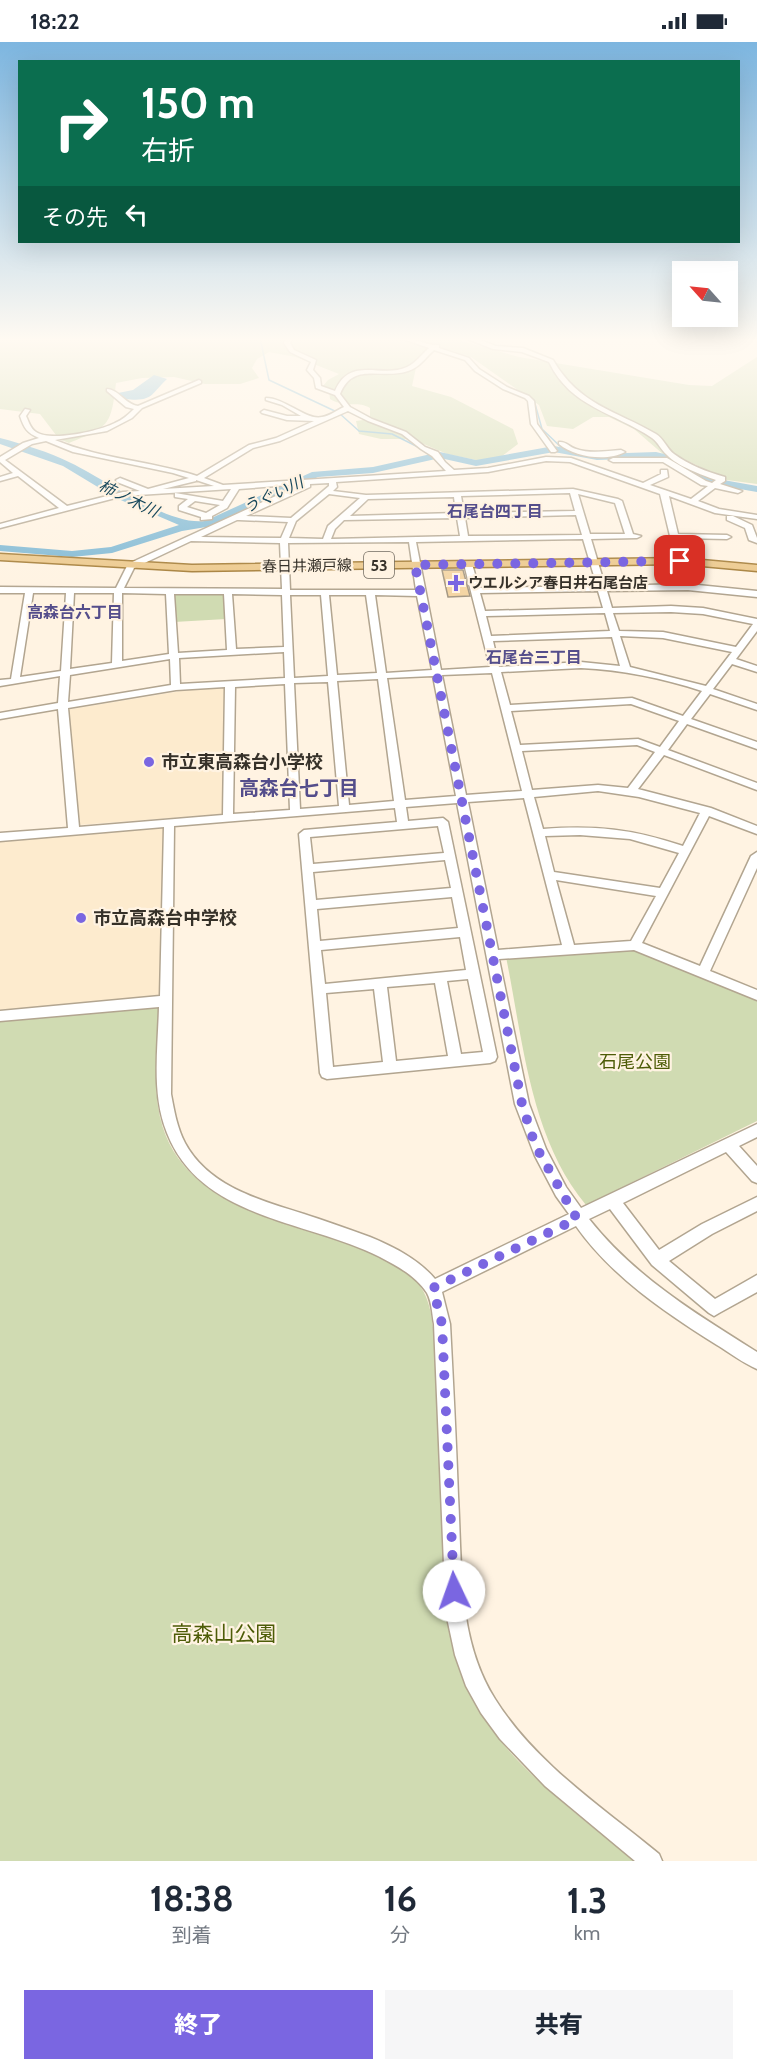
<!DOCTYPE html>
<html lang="ja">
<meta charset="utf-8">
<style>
:root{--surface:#fff;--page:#f6f6f7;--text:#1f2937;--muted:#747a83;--accent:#7a66e1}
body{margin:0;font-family:Cabin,"Noto Sans JP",sans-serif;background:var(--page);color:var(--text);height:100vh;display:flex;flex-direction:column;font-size:22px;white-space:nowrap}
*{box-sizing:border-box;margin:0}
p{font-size:20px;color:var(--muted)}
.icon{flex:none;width:33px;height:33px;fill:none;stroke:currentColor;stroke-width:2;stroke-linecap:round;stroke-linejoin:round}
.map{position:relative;height:1819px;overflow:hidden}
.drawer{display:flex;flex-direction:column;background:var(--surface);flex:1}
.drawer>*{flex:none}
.hud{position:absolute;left:18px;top:18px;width:722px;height:183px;border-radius:0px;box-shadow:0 6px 24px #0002;background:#0b6e4f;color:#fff;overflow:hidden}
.needle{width:39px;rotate:297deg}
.tools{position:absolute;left:672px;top:219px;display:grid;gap:12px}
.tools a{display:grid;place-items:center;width:66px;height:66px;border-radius:0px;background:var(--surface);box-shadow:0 6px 24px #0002;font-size:30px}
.pin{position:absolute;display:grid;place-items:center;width:51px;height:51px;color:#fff;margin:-26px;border-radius:12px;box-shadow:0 3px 9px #0006}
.me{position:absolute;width:66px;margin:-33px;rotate:357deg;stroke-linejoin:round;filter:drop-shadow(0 0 4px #0008)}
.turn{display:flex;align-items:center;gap:21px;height:126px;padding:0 24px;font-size:27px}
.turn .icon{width:78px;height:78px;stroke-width:2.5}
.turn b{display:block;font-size:42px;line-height:51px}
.then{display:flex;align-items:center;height:57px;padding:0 24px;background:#0003;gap:12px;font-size:22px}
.eta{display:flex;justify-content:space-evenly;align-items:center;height:102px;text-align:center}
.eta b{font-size:36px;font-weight:800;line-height:42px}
.cta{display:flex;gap:12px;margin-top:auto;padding:12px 24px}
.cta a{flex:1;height:69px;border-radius:0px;background:var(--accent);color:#fff;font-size:24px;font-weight:800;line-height:69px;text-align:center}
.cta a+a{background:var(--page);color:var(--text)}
.status{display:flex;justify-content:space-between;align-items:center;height:42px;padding:0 30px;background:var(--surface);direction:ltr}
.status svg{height:16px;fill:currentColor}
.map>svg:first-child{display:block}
.built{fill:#fdebce}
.green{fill:#d0dbb2}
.water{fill:#7eb8d4}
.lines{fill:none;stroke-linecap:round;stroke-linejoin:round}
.stream{stroke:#7eb8d4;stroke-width:1.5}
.river{fill:#7eb8d4;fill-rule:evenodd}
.building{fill:#f4d5a4;stroke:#a59884;stroke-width:1.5}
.minor-casing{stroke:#b2a590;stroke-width:3}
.major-casing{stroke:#a47c36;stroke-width:3}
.minor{fill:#fff;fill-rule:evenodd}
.major{fill:#ecc88b;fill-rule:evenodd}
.route{stroke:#7a66e1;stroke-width:10;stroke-dasharray:0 18}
.poi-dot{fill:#7a66e1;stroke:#fff3e2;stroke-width:2}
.labels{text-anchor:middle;stroke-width:4.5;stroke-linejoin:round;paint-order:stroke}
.far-street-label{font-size:15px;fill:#363129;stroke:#fff3e2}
.far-poi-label{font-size:15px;font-weight:bold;fill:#363129;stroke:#fff3e2;text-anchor:start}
.far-water-label{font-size:16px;font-style:italic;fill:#19495d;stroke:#fff3e2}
.far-neighbourhood-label{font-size:16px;font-weight:bold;fill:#544d8b;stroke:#fff3e2}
.shield{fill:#fff3e2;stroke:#726b60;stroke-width:1.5}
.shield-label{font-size:16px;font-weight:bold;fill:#363129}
.poi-label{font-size:18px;font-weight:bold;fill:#363129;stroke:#fff3e2;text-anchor:start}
.park-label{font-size:18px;fill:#4d5c07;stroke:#fff3e2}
.neighbourhood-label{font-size:20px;font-weight:bold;fill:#544d8b;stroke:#fff3e2}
.near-park-label{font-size:21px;fill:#4d5c07;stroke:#fff3e2}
</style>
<div class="status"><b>18:22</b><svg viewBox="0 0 49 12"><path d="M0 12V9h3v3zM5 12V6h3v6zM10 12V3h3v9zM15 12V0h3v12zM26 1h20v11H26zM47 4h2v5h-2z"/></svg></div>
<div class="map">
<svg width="757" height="1819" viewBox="0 0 757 1819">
<rect width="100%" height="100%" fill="#fff3e2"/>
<path class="built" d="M 199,646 L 227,646 L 225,772 L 78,783 L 66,668 Z
M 164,786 L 160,953 L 157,956 L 0,971 L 0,800 Z"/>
<path class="green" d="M 452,296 L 519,315 L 689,343 L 712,344 L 757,315 L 757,442 L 727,438 L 686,418 L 664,413 L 634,387 L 609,375 L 593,375 L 573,387 L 547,384 L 539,363 L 471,315 L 435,303 L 417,321 L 412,344 L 451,355 L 513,387 L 518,402 L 497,418 L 476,418 L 447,412 L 412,397 L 381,397 L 359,392 L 356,379 L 370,377 L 370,366 C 357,358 347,367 330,357 L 329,347 L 323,344 L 328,338 L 339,332 L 296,315 L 269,310 L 257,317 L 252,326 L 259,336 L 240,342 L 205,342 L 174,335 L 142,336 L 116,341 C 111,384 109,385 69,401 L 59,397 L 40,372 L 0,367 L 0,297 Z
M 175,552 L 223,552 L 226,577 L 174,580 L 172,554 Z
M 632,907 L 757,957 L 757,1079 L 586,1163 C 530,1096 523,998 506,915 Z
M 157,963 L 160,966 C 159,1001 152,1041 160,1075 C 179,1160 276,1178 346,1201 C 368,1208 394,1216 411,1233 C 429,1250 432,1272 434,1295 L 446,1572 C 454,1606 465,1640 482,1672 C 514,1728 585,1777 634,1819 L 0,1819 L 0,978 Z"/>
<path class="water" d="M 154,333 L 167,337 C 150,353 153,360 125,357 L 118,351 L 133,348 Z"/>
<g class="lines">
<path class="stream" d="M 260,296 L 269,338 L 339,371 L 359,389 L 392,392 L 424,408
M 502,343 L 534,358 L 542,387 L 563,407"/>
<path class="river" d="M 0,396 C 23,402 49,410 71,421 C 105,437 168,484 205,479 L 312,430 L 373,425 L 440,410 L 476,418 L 554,404 L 597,412 L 656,410 L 677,415 L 718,437 L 757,444 L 757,450 L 711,442 L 671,419 L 656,416 L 597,418 L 554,410 L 476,424 L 440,416 L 373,431 L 318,435 L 212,484 L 182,489 L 112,511 L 72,515 L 0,509 L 0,503 L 72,509 L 111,505 L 179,483 L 116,456 L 63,424 L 0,402 Z"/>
</g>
<path class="building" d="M 442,528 L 463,528 L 470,554 L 448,555 Z"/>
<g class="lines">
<defs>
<path id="minor" d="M 286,296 L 292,296 L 290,301 L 294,308 L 316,318 L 313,328 L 320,336 L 321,344 L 335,349 C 350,313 382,337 407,325 C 416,321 422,312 429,306 L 401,296 C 415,296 427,304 439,303 L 439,306 L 469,316 L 479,327 L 507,345 L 529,354 L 534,359 L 537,382 L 557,409 L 555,410 L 551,410 L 531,382 L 528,359 L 525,356 L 503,347 L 475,329 L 465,318 L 434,308 C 426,315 419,326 408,329 C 381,338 353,319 340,352 L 350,365 L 372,377 L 406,390 L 425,405 L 438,410 L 445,420 L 454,428 L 488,426 L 546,415 L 571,416 L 643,441 L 661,432 L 661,428 L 667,428 L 668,435 L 650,443 L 691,457 L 708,444 L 701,443 L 663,420 L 613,420 L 609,418 L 613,416 L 667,416 L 706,439 L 712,441 L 716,438 C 702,433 677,424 667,413 C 661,408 658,400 652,396 C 614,370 571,366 549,320 L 522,310 L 493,307 L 465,296 L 475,296 L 496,304 L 523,306 L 553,318 C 579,363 615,368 656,392 C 664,397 667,407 674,412 C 689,423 707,430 725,435 L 725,439 L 720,442 L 742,449 L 738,451 L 715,446 L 698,459 L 719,467 L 757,473 L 757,477 L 715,471 L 669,454 L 678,492 L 727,493 L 731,495 L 727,497 L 679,496 L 684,519 L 680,521 L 676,519 L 660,452 L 570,420 L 546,419 L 488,430 L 336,440 L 337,445 L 333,449 L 366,453 L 573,447 L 618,457 L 622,459 L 633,492 L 641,494 L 637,496 L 591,497 L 605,544 L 688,542 L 757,549 L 757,555 L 688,548 L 607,549 L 612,566 L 671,564 L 703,566 L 757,577 L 757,589 L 736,617 L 757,624 L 757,630 L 732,622 L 713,647 L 757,662 L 757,668 L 710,652 L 691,677 L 757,700 L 757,707 L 687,682 L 668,708 L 757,741 L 757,748 L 664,713 L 638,747 L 711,766 L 757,784 L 757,792 L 709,774 L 642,901 L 700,924 L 751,814 L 757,810 L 757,826 L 710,929 L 757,948 L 757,958 L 634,908 L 499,917 L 529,1062 L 546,1107 L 566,1145 L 581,1166 L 757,1082 L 757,1095 L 739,1104 L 757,1124 L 757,1141 L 752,1139 L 726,1110 L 623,1161 L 659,1208 L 702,1182 L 757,1155 L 757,1169 L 712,1192 L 669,1219 L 715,1257 L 757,1233 L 757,1250 L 719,1271 L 714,1274 L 709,1271 L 652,1223 L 610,1167 L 589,1177 C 634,1234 696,1272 757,1310 L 757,1327 C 743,1321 730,1311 717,1303 C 666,1271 611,1234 576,1184 L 442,1250 L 450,1282 C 453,1339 456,1397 458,1454 C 462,1523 457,1597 495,1657 C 535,1721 602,1765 659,1812 L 662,1819 L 635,1819 L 545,1744 L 500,1697 L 481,1671 L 466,1644 L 455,1613 L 446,1571 L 434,1282 C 432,1272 432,1260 427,1251 C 416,1234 397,1224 380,1215 C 308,1178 201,1178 167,1091 C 151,1052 158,1006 159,965 L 0,979 L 0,969 L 160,954 L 164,785 L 0,799 L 0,791 L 68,786 L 58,667 L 0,677 L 0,671 L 58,661 L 60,634 L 0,644 L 0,638 L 11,637 L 25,551 L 0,551 L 0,545 L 116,546 L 128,522 L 302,442 L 239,447 L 227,466 L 212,474 L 212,477 L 201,478 L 201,475 L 179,468 L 179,464 L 188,457 L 175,455 L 175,451 L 223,459 L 231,447 L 123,454 L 0,486 L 0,482 L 59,466 L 18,434 L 0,439 L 0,435 L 13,431 L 0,420 L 0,415 L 23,401 L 39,396 C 27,391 24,386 20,374 L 25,367 L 30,368 L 26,374 C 29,380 30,386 36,390 C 51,400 99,389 115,381 C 122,378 128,373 134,367 L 126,365 L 107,349 L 107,347 C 118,347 125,362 138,364 L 199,338 L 201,339 L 201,341 L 142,366 L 132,376 L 107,389 L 55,398 C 100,417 151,419 197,434 L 249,403 L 276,396 L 314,379 L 287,378 L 262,371 L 261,370 L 264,368 L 287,374 L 301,374 L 282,363 L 266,358 L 266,356 C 285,356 307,379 322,375 C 330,374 337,368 344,365 L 335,353 L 316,346 L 314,336 L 307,328 L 311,320 L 290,310 L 284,301 ZM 348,369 L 368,379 L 402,392 L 421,407 L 432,414 L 446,429 L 223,443 L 204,436 L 253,406 L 280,399 ZM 46,399 L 73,410 L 173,431 L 189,436 L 148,447 L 120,436 L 116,438 L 117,440 L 140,449 L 123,450 L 67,464 L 5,418 L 32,402 ZM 196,438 L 214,444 L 163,447 L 196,439 ZM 329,441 L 329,444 L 291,476 L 246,474 L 310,445 L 310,442 ZM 570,451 L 575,469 L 464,471 L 461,454 ZM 329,452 L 360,456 L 328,484 L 323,497 L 289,496 L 296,479 ZM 578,452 L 615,461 L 625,492 L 590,492 ZM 454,455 L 456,471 L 350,474 L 368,457 ZM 195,459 L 220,463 L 206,471 L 187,465 ZM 576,473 L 582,493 L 468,494 L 465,476 ZM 457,476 L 460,494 L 331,497 L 335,487 L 344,478 ZM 237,478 L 239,478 L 288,480 L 281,496 L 201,495 ZM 583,497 L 597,544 L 479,546 L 472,522 L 465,520 L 464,522 L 490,625 L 441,628 L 416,500 ZM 191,499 L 280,501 L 282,547 L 124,546 L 134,526 ZM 409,500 L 416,548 L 290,548 L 288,501 ZM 598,549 L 603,566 L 485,569 L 480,551 ZM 33,551 L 66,551 L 61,629 L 20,635 ZM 74,551 L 114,551 L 112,621 L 70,627 ZM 122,551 L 166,552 L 169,612 L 122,619 ZM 174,552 L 224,552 L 227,608 L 178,611 ZM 232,552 L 282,553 L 284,605 L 236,607 ZM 290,553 L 321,553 L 328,634 L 294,636 ZM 329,553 L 366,553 L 377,631 L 337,633 ZM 375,553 L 417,554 L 432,628 L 386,631 ZM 671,570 L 703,572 L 753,582 L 736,605 L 663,590 L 619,589 L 613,571 ZM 605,571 L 610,589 L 491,594 L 486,574 ZM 620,594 L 663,596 L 732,610 L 706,644 L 630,625 ZM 612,595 L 620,624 L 581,620 L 499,625 L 493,599 ZM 284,610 L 285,636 L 180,642 L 179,616 ZM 170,617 L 171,643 L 68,660 L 70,633 ZM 581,626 C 623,628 662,636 702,649 L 683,674 L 632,656 L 510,663 L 501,630 ZM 492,631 L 522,749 L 466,753 L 442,633 ZM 433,634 L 456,754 L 405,758 L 387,636 ZM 378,637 L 394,759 L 349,763 L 337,639 ZM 328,640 L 339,764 L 300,767 L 294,641 ZM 285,642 L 290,768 L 233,772 L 235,645 ZM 225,645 L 223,773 L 79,785 L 68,666 L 176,648 ZM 631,662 L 679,679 L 660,705 L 638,697 L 520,703 L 511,669 ZM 637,703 L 655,710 L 628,746 L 598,743 L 532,748 L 522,709 ZM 598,749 L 639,755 L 700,771 L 683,804 C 632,787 596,783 543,787 L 534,755 ZM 524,756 L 562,903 L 498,908 L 468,760 ZM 457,761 L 515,1062 L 535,1114 L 556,1154 L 569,1172 L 435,1237 C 418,1217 394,1205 370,1195 C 348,1187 326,1179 304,1172 C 260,1158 209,1145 185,1101 C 177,1086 174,1068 171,1052 L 174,784 L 395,766 L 397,780 L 304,788 L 299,792 L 320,1031 L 322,1035 L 327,1037 L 490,1021 L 495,1019 L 497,1015 L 448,780 L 443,776 L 408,779 L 406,765 ZM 438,784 L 444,811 L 313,822 L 310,795 ZM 580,793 L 630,797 L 679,811 L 660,846 L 554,830 L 545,794 ZM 445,818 L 451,846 L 316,858 L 313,830 ZM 556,838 L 656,854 L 631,899 L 574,903 ZM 452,855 L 458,886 L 320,899 L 317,867 ZM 460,895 L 466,928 L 325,942 L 321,908 ZM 468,937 L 483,1010 L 461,1012 L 447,939 ZM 435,941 L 448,1014 L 396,1019 L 387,945 ZM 374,947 L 383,1020 L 333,1025 L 326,951 Z
M 559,400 C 566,399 569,405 576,407 C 590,412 607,409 621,408 L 625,410 C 607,420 574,415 559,402 Z
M 727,474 L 733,474 L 752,483 L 757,496 L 757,501 L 749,498 L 745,486 L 727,478 Z"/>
<path id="major" d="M 0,512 L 192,523 L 680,516 L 757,523 L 757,529 L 680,522 L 192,529 L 0,518 Z"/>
</defs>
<use href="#minor" class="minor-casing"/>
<use href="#major" class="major-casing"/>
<use href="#minor" class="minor"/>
<use href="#major" class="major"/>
</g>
<linearGradient id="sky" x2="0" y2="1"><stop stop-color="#7db6e0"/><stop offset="0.54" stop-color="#fffaf2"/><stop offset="1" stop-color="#fffaf2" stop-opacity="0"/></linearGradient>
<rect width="757" height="551" fill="url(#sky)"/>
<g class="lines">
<path class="route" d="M 454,1549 L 442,1282 L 433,1246 L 577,1177 L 535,1103 L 522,1062 L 415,523 L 680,519"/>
</g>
<g class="poi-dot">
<path d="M453 532h6v6h6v6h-6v6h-6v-6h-6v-6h6z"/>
<circle cx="149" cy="720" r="6"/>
<circle cx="81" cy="876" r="6"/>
</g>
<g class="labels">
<g class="far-street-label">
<text transform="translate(307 524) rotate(-1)" y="5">春日井瀬戸線</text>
</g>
<g class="far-poi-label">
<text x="468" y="546">ウエルシア春日井石尾台店</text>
</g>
<g class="far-water-label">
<text transform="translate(273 452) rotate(-25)" y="6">うぐい川</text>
<text transform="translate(129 456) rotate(26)" y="6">柿ノ木川</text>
</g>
<g class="far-neighbourhood-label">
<text x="495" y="475">石尾台四丁目</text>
<text x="75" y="576">高森台六丁目</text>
<text x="534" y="621">石尾台三丁目</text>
</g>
<rect class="shield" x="364" y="510" width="30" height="26" rx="4.5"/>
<g class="shield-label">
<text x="379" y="529">53</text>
</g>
<g class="poi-label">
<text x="161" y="726">市立東高森台小学校</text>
<text x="93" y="882">市立高森台中学校</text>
</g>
<g class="park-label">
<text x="635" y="1026">石尾公園</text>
</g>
<g class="neighbourhood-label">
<text x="299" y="753">高森台七丁目</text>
</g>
<g class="near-park-label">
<text x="224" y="1599">高森山公園</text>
</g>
</g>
</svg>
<div class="tools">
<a><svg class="needle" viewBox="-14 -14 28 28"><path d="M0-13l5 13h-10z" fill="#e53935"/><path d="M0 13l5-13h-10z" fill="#747a83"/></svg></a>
</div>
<div class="pin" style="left:680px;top:519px;background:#d93025"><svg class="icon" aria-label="arrive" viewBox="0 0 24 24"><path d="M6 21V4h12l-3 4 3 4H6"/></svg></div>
<svg class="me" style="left:454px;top:1549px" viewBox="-20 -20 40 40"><circle r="19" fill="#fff"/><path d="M0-13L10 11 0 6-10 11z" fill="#7a66e1"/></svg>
<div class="hud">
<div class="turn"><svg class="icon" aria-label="right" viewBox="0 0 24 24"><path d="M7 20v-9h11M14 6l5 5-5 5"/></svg><div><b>150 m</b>右折</div></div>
<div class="then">その先<svg class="icon" aria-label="left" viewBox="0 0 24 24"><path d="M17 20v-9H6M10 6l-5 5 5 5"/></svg></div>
</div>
</div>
<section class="drawer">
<div class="eta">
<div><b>18:38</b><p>到着</p></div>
<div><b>16</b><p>分</p></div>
<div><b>1.3</b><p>km</p></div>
</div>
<div class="cta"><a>終了</a><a>共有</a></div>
</section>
